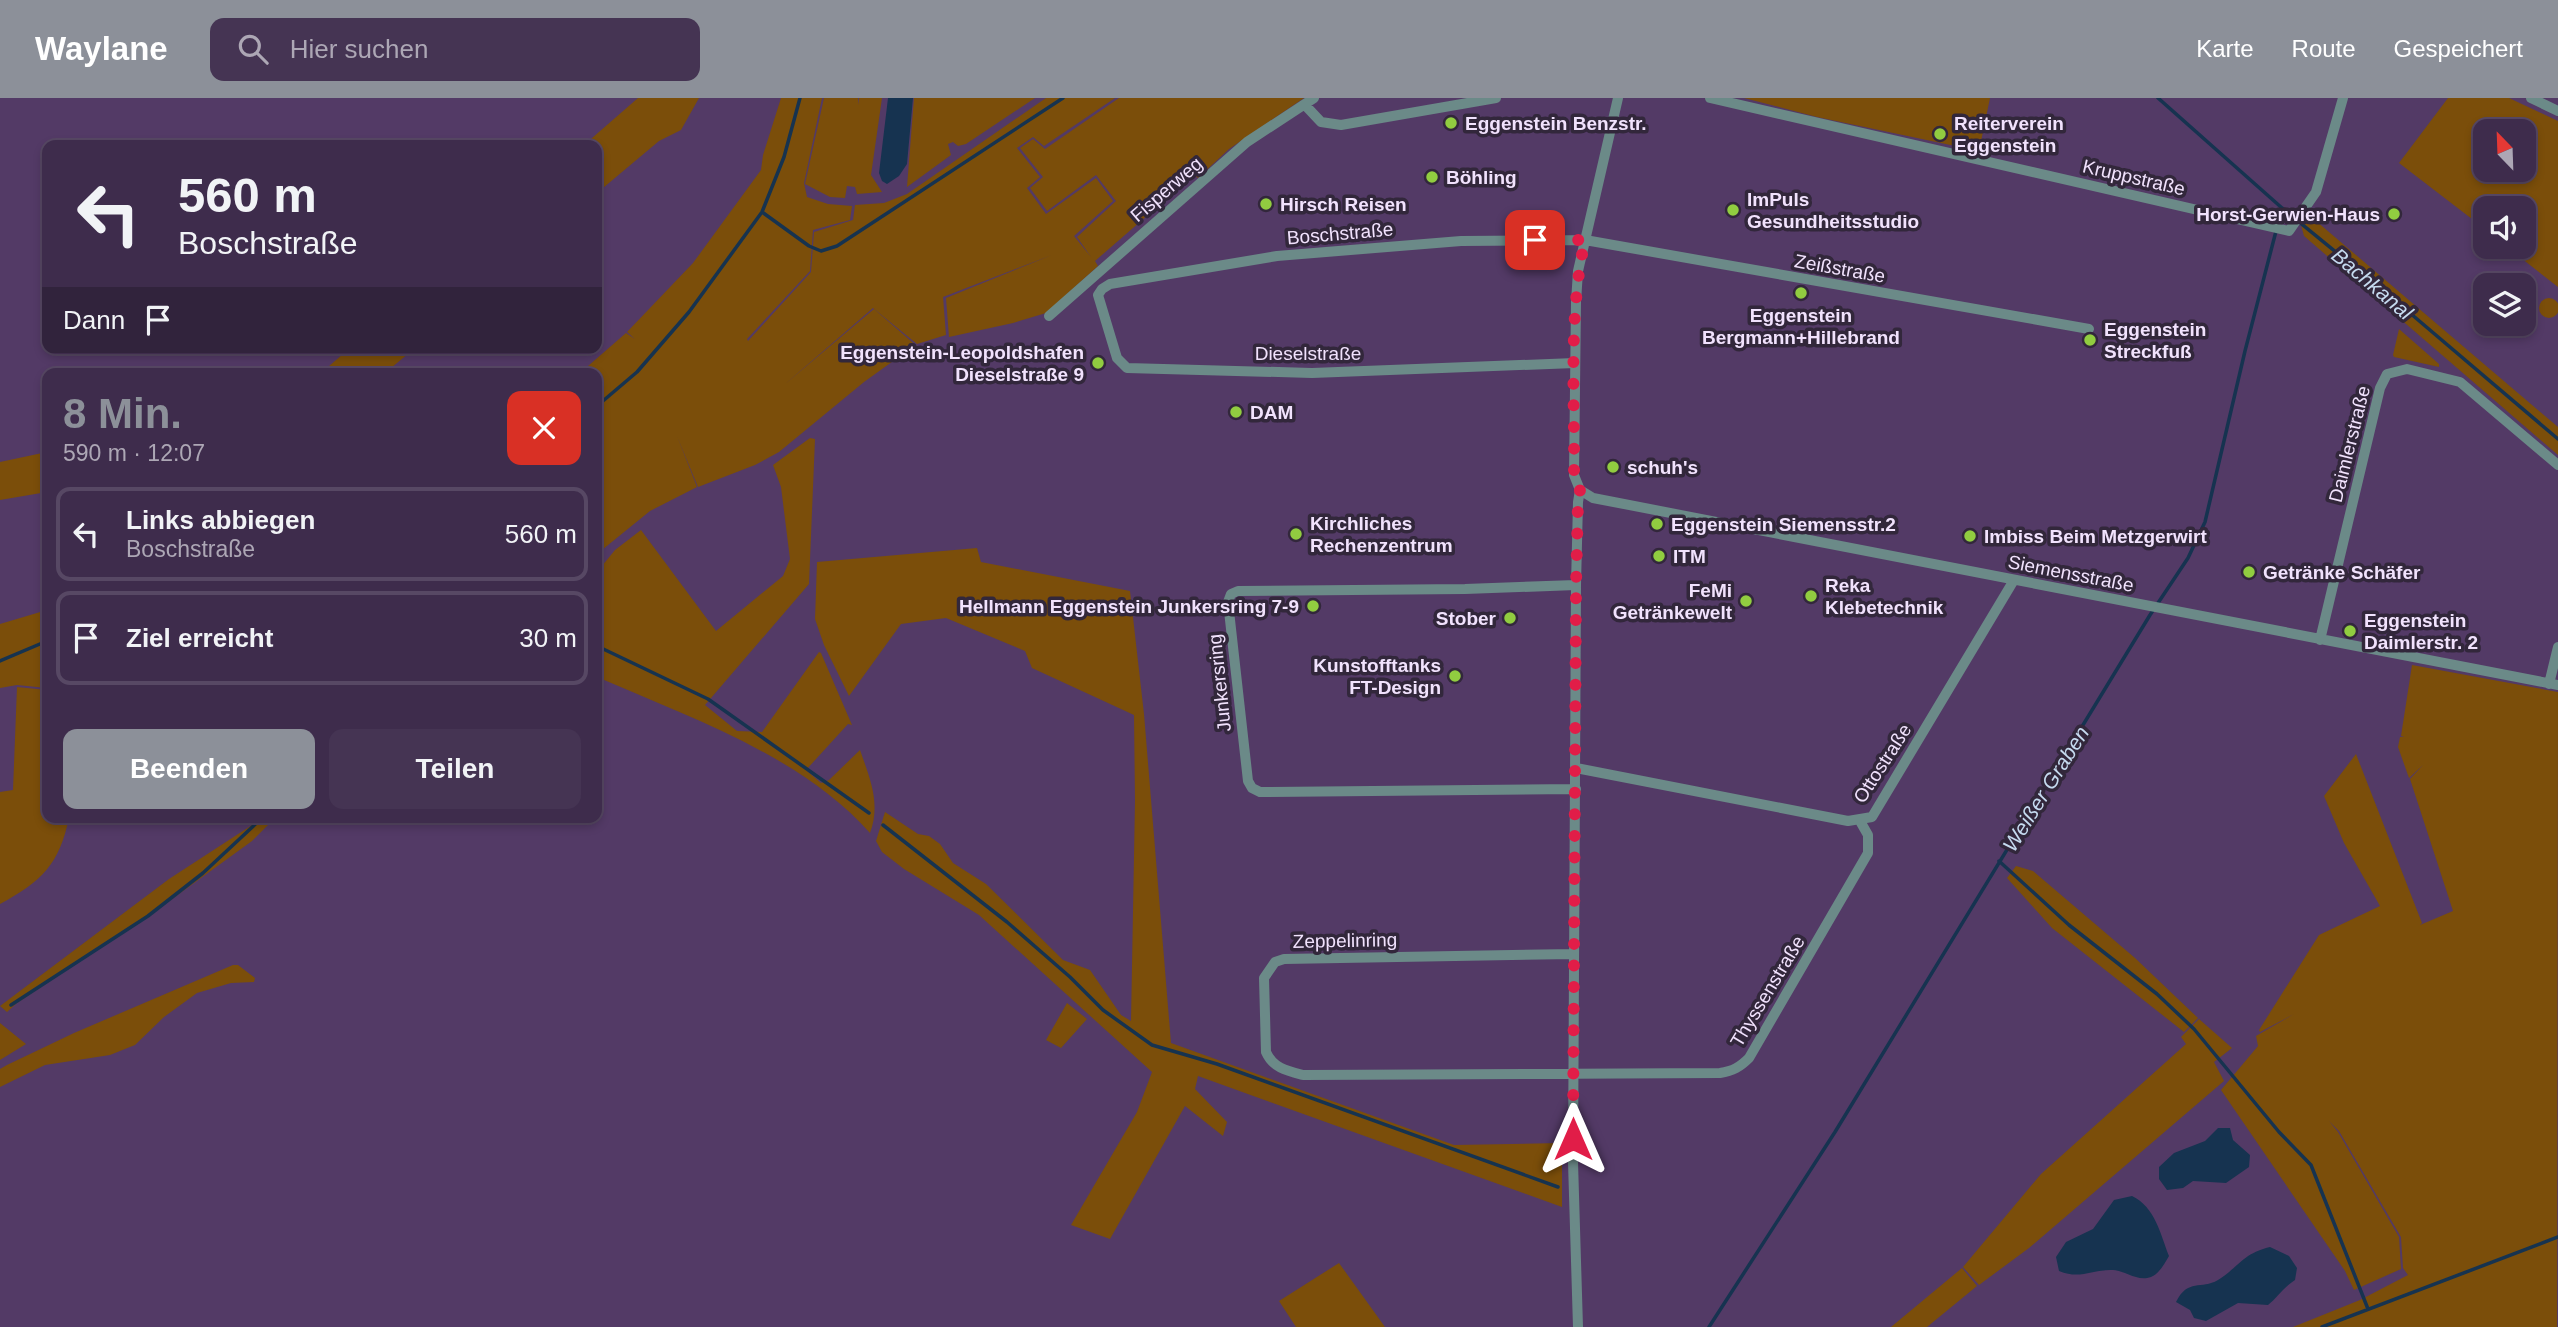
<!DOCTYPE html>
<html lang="de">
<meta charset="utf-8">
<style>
:root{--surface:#3e2c4c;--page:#453453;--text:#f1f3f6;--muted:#ada7b5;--line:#574864;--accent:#8c9099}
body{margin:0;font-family:Arial,sans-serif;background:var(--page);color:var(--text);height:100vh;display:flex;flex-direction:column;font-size:26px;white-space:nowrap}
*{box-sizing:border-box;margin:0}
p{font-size:23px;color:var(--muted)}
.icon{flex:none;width:38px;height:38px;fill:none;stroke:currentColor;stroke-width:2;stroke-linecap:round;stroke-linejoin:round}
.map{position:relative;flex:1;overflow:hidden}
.sheet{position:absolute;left:42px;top:270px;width:560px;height:455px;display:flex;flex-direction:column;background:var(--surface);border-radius:14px;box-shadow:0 4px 10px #0003,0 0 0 2px var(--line)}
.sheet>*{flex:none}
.guide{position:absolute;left:42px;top:42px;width:560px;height:214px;border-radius:14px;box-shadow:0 4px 10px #0003,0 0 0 2px var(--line);background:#3e2c4c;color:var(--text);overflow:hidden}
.needle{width:46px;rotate:337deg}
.buttons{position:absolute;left:2473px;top:21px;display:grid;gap:14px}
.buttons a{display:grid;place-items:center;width:63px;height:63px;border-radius:14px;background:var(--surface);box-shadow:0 4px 10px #0003,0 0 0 2px var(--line);font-size:35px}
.pin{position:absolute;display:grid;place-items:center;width:60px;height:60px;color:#fff;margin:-30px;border-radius:14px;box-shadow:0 4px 10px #0006}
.me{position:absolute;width:77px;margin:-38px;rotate:0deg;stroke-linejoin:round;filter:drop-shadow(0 0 5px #0008)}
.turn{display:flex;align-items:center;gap:24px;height:147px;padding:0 21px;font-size:32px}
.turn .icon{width:91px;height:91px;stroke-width:2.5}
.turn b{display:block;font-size:49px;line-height:60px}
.then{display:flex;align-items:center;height:66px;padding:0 21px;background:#0003;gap:14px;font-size:26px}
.round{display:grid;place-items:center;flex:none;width:74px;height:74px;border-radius:14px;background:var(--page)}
.head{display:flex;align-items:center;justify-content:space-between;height:119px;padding:0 21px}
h1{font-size:42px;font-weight:700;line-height:52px;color:var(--accent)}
.cta{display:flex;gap:14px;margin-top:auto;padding:14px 21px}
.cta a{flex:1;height:80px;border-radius:14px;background:var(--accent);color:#fff;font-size:28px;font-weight:700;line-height:80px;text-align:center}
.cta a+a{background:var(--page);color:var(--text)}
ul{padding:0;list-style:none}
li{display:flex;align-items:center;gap:21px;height:94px;margin:0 14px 10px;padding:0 7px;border:4px solid var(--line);border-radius:14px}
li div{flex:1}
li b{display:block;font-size:26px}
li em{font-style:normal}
header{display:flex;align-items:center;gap:42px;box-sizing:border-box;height:98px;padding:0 35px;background:var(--accent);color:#fff}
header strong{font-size:33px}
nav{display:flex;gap:38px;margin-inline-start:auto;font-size:24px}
.search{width:490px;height:63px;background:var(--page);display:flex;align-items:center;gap:18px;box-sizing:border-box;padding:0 24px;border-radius:14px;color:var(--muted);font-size:26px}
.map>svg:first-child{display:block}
.green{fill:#7b4e0a;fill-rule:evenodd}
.water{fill:#163350}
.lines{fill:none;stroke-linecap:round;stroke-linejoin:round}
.stream{stroke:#163350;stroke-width:3.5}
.street{stroke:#6b8a88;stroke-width:10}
.route{stroke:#e11d48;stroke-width:12;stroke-dasharray:0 21.6}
.poi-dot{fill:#91cd40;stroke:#32273b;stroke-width:2.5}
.labels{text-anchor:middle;stroke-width:7;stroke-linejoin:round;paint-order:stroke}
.poi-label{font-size:19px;font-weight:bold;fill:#f1e2fd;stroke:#32273b;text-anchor:start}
.street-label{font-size:19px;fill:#f1e2fd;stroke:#32273b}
.water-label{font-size:21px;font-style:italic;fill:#c5daef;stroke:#32273b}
</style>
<header>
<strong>Waylane</strong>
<div class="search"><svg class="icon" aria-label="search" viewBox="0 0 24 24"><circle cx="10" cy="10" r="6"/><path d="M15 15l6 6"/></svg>Hier suchen</div>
<nav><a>Karte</a><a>Route</a><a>Gespeichert</a></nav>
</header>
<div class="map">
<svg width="2558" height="1229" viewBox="0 0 2558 1229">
<rect width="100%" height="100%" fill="#533a66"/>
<path class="green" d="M 638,0 L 699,0 L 681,32 L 659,43 L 597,95 L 597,47 L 584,47 Z
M 781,0 L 822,0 L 804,85 L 807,99 L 828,106 L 852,108 L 850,122 L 813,132 L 810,173 L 747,241 L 748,243 L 811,174 L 814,134 L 853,122 L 855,107 L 884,105 L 907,96 L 1046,0 L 1115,0 L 1044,48 L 1033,39 L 1017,50 L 1040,79 L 1027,90 L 1046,116 L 1096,80 L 1113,103 L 1074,138 L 1091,159 L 1077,139 L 1116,103 L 1096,77 L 1047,113 L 1030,90 L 1043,79 L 1020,50 L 1033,41 L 1045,51 L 1119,0 L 1304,0 L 1229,51 L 1198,80 L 1194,77 L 1095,163 L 1098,168 L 1046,215 L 1013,225 L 949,239 L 946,200 L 1052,157 L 943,199 L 946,237 L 917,246 L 873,210 L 784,287 L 874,211 L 919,250 L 896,261 L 864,284 L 779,354 L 755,367 L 698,389 L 677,338 L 697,389 L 650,413 L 597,456 L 597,275 L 580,275 L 626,235 L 635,241 L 627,234 L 693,165 L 761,72 L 763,57 Z
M 824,0 L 858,0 L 858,7 L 859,0 L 882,0 L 871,77 L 882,94 L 857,96 L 855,89 L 847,88 L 845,100 L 830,99 L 805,86 Z
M 914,0 L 1035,0 L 966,46 L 958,48 L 953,44 L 948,46 L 951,57 L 907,89 Z
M 1744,0 L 1990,0 L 1979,53 L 1817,19 Z
M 2448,0 L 2509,0 L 2558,23 L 2558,189 L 2507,149 L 2524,149 L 2524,110 L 2485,110 L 2485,131 L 2399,65 ZM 2485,33 L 2524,33 L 2524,72 L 2485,72 Z
M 2309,117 L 2558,329 L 2558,357 L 2304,138 L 2301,127 Z
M2539 210a10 10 0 1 1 20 0a10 10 0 1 1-20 0Z
M 2399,231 L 2439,266 L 2439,269 L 2394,259 L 2393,257 Z
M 350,250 L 415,250 L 385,275 L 321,275 Z
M 810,340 L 815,341 L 809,486 L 705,607 L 737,633 L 762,634 L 819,554 L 821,555 L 852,627 L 848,626 L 806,672 L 821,685 L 829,682 L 860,652 C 870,681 881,705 870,735 C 802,658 689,619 597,579 L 597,474 L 615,452 L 641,432 L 716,533 L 783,478 L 790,461 L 781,389 L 773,367 Z
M 47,354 L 47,394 L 0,402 L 0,364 Z
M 977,450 L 981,464 L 1130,493 L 1144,616 L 1171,945 L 1454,1047 L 1562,1045 L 1562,1109 L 1198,978 L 1195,991 L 1227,1024 L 1223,1038 L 1185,1008 L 1110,1141 L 1071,1127 L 1137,1014 L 1152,974 L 979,817 L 904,771 L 882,754 L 876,743 L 885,714 L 918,736 L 929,738 L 940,746 L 953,765 L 986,786 L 1063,862 L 1090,872 L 1121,917 L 1131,923 L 1135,703 L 1134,617 L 1032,570 L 1025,553 L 946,520 L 901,526 L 849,598 L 824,547 L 815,521 L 817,464 Z
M 47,512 L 47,590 L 17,587 L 0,590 L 0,526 Z
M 2412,567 L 2558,594 L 2557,1229 L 2293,1229 L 2360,1202 L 2408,1177 L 2403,1170 L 2401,1139 L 2339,1033 L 2329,1023 L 2338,1034 L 2399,1139 L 2401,1171 L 2354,1192 L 2345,1173 L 2221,992 L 2258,948 L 2256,938 L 2294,916 L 2260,934 L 2259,932 L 2319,837 L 2380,808 L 2344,745 L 2324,698 L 2356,656 L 2422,825 L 2420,827 L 2453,813 L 2410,681 L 2423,667 L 2409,680 L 2398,649 L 2400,639 L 2404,639 L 2401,638 Z
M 17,589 L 47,592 L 47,719 L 69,719 C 60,766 41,784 0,806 L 0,694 L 13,692 Z
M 260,719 L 276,719 L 252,743 L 150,817 L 17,905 L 7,914 L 0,908 L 169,781 L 252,727 Z
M 2016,768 L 2033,773 L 2135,860 L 2198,920 L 2184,934 L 2052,830 L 2007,780 Z
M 233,867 L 238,867 L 255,880 L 254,884 L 231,885 L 197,895 L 164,919 L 135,947 L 110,957 L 45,967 L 0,989 L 0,971 L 7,967 L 74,935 Z
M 1067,905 L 1087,921 L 1061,950 L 1046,942 Z
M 2199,921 L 2232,950 L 2214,964 L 2224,983 L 2029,1150 L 1979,1187 L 1963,1169 L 2041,1076 L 2186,946 L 2181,939 Z
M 0,925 L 26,946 L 0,962 Z
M 1339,1165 L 1385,1229 L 1296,1229 L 1279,1203 Z
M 1962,1170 L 1977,1188 L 1927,1229 L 1891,1229 Z"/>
<path class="water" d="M 888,0 L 913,0 L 907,66 L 899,78 L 887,86 L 882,83 L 879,75 Z
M 2218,1030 L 2230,1030 L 2233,1042 L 2250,1057 L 2249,1069 L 2226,1085 L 2193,1083 L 2183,1090 L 2167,1092 L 2159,1081 L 2159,1069 L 2174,1055 L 2205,1043 Z
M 2132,1098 C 2155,1109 2160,1135 2169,1158 C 2165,1165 2159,1176 2151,1179 C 2137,1184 2127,1173 2113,1172 C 2092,1171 2081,1182 2059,1173 L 2056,1159 L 2066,1144 L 2093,1131 L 2114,1102 Z
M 2270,1149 L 2289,1158 L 2297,1170 L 2295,1182 C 2284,1189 2278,1199 2268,1207 L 2238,1205 L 2206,1223 L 2194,1220 L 2190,1212 L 2176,1204 C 2188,1180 2201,1192 2218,1182 C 2240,1168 2242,1156 2270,1149 Z"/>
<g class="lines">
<path class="stream" d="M 2158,0 L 2282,110 L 2397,204 L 2558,341
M 762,114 L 809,148 L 821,153 L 837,148 L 1063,0
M 597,308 L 637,274 L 689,214 L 762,114 L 784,59 L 800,0
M 597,548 L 708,601 L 869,715
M 0,563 L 47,543
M 883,727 L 1007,824 L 1070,879 L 1103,912 L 1152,947 L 1217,966 L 1558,1089
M 1999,763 L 2069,827 L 2157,896 L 2194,931 L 2279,1034 L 2311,1067 L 2368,1211
M 11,907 L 148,818 L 203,775 L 263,719
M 1709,1229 L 1835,1034 L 2150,517 L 2188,460 L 2205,424 L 2245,253 L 2282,110
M 2322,1229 L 2558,1139"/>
<path class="street" d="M 1710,0 L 2289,133 L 2316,94 L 2343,0
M 2531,0 L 2558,13
M 1305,7 L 1321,24 L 1341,27 L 1496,0
M 1049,218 L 1247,44 L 1314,0
M 1575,265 L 1312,275 L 1127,270 L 1117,260 L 1098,197 L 1102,191 L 1110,186 L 1277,158 L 1461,143 L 1585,142 L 2089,231
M 1580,392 L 1593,400 L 2558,587
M 2320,542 L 2380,290 L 2387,276 L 2407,271 L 2460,284 L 2558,367
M 2549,586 L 2558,549
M 1576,670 L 1848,723 L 1872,719 L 2014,482
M 1576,691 L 1260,694 L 1252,690 L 1248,683 L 1228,504 L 1231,496 L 1238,493 L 1465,491 L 1576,487
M 1574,856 L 1284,861 L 1275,864 L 1264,880 L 1266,954 C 1273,970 1287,973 1303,977 L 1720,975 C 1733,973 1740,969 1749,960 L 1868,755 L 1868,737 L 1860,723
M 1578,1229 L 1573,1064 L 1576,487 L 1578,404 L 1580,392 L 1574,377 L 1576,204 L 1578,173 L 1618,0"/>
</g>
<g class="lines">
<path class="route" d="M 1535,142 L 1585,142 C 1568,217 1575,300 1574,377 L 1580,392 L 1578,404 L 1576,487 L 1573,1041"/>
</g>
<g class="poi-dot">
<circle cx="1451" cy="25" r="7"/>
<circle cx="1940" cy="36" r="7"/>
<circle cx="1432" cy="79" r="7"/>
<circle cx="1266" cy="106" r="7"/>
<circle cx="1733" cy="112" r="7"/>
<circle cx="2394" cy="116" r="7"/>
<circle cx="1801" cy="195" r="7"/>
<circle cx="2090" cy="242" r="7"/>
<circle cx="1098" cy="265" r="7"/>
<circle cx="1236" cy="314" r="7"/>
<circle cx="1613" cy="369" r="7"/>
<circle cx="1657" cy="426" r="7"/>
<circle cx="1296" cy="436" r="7"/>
<circle cx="1970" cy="438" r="7"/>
<circle cx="1659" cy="458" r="7"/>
<circle cx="2249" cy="474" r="7"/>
<circle cx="1811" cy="498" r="7"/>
<circle cx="1746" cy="503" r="7"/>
<circle cx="1313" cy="508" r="7"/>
<circle cx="1510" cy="520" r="7"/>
<circle cx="2350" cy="533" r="7"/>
<circle cx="1455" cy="578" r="7"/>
</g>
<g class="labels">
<g class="poi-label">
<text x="1465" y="32">Eggenstein Benzstr.</text>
<text x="1954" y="32">Reiterverein<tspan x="1954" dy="22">Eggenstein</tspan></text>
<text x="1446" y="86">Böhling</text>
<text x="1747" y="108">ImPuls<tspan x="1747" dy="22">Gesundheitsstudio</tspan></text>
<text x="1280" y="113">Hirsch Reisen</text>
<text x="2380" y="123" text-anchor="end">Horst-Gerwien-Haus</text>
<text x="1801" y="224" text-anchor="middle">Eggenstein<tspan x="1801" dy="22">Bergmann+Hillebrand</tspan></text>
<text x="2104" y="238">Eggenstein<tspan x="2104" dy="22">Streckfuß</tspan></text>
<text x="1084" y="261" text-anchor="end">Eggenstein-Leopoldshafen<tspan x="1084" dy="22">Dieselstraße 9</tspan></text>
<text x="1250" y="321">DAM</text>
<text x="1627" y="376">schuh's</text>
<text x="1310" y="432">Kirchliches<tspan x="1310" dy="22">Rechenzentrum</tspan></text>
<text x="1671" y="433">Eggenstein Siemensstr.2</text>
<text x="1984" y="445">Imbiss Beim Metzgerwirt</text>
<text x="1673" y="465">ITM</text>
<text x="2263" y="481">Getränke Schäfer</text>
<text x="1825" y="494">Reka<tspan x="1825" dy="22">Klebetechnik</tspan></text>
<text x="1732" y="499" text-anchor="end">FeMi<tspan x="1732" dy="22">Getränkewelt</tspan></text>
<text x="1299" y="515" text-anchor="end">Hellmann Eggenstein Junkersring 7-9</text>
<text x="1496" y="527" text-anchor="end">Stober</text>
<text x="2364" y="529">Eggenstein<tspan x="2364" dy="22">Daimlerstr. 2</tspan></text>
<text x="1441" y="574" text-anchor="end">Kunstofftanks<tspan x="1441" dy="22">FT-Design</tspan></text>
</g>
<g class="street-label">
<text transform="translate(2134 79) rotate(13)" y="7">Kruppstraße</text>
<text transform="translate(1166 91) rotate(-41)" y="7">Fisperweg</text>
<text transform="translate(1340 135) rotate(-5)" y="7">Boschstraße</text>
<text transform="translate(1840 170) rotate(10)" y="7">Zeißstraße</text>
<text x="1308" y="262">Dieselstraße</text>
<text transform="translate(2349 346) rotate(-76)" y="7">Daimlerstraße</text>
<text transform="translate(2071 475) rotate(11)" y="7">Siemensstraße</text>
<text transform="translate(1219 585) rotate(-96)" y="7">Junkersring</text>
<text transform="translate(1882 665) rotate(-57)" y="7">Ottostraße</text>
<text transform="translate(1345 842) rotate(-1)" y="7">Zeppelinring</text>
<text transform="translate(1767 893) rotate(-59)" y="7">Thyssenstraße</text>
</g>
<g class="water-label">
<text transform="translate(2372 186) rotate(40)" y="7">Bachkanal</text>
<text transform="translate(2046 691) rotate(-58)" y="7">Weißer Graben</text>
</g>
</g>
</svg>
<div class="buttons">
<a><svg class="needle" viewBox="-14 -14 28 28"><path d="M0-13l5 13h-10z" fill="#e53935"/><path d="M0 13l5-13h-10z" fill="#ada7b5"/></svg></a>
<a><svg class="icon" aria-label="sound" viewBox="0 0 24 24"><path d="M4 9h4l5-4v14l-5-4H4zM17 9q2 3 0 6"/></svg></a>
<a><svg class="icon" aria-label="layers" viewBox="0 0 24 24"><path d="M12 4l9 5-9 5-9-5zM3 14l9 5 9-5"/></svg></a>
</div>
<div class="pin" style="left:1535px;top:142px;background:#d93025"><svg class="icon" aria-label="arrive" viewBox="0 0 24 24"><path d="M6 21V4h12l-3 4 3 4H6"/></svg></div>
<svg class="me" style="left:1573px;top:1041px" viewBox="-20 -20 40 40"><path d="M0-17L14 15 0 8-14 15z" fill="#e11d48" stroke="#fff" stroke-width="4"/></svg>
<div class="guide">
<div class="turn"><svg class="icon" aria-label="left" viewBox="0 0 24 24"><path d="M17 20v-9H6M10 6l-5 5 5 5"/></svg><div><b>560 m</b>Boschstraße</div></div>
<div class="then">Dann<svg class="icon" aria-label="arrive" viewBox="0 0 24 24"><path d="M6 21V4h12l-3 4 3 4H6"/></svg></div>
</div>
<section class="sheet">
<div class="head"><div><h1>8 Min.</h1><p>590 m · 12:07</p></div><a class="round" style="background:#d93025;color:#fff"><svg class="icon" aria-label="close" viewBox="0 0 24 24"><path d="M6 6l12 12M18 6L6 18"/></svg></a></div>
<ul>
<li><svg class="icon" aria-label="left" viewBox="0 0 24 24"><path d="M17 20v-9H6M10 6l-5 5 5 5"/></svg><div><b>Links abbiegen</b><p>Boschstraße</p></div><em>560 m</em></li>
<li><svg class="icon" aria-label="arrive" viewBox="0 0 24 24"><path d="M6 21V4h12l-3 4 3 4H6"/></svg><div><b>Ziel erreicht</b></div><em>30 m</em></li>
</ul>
<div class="cta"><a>Beenden</a><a>Teilen</a></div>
</section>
</div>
